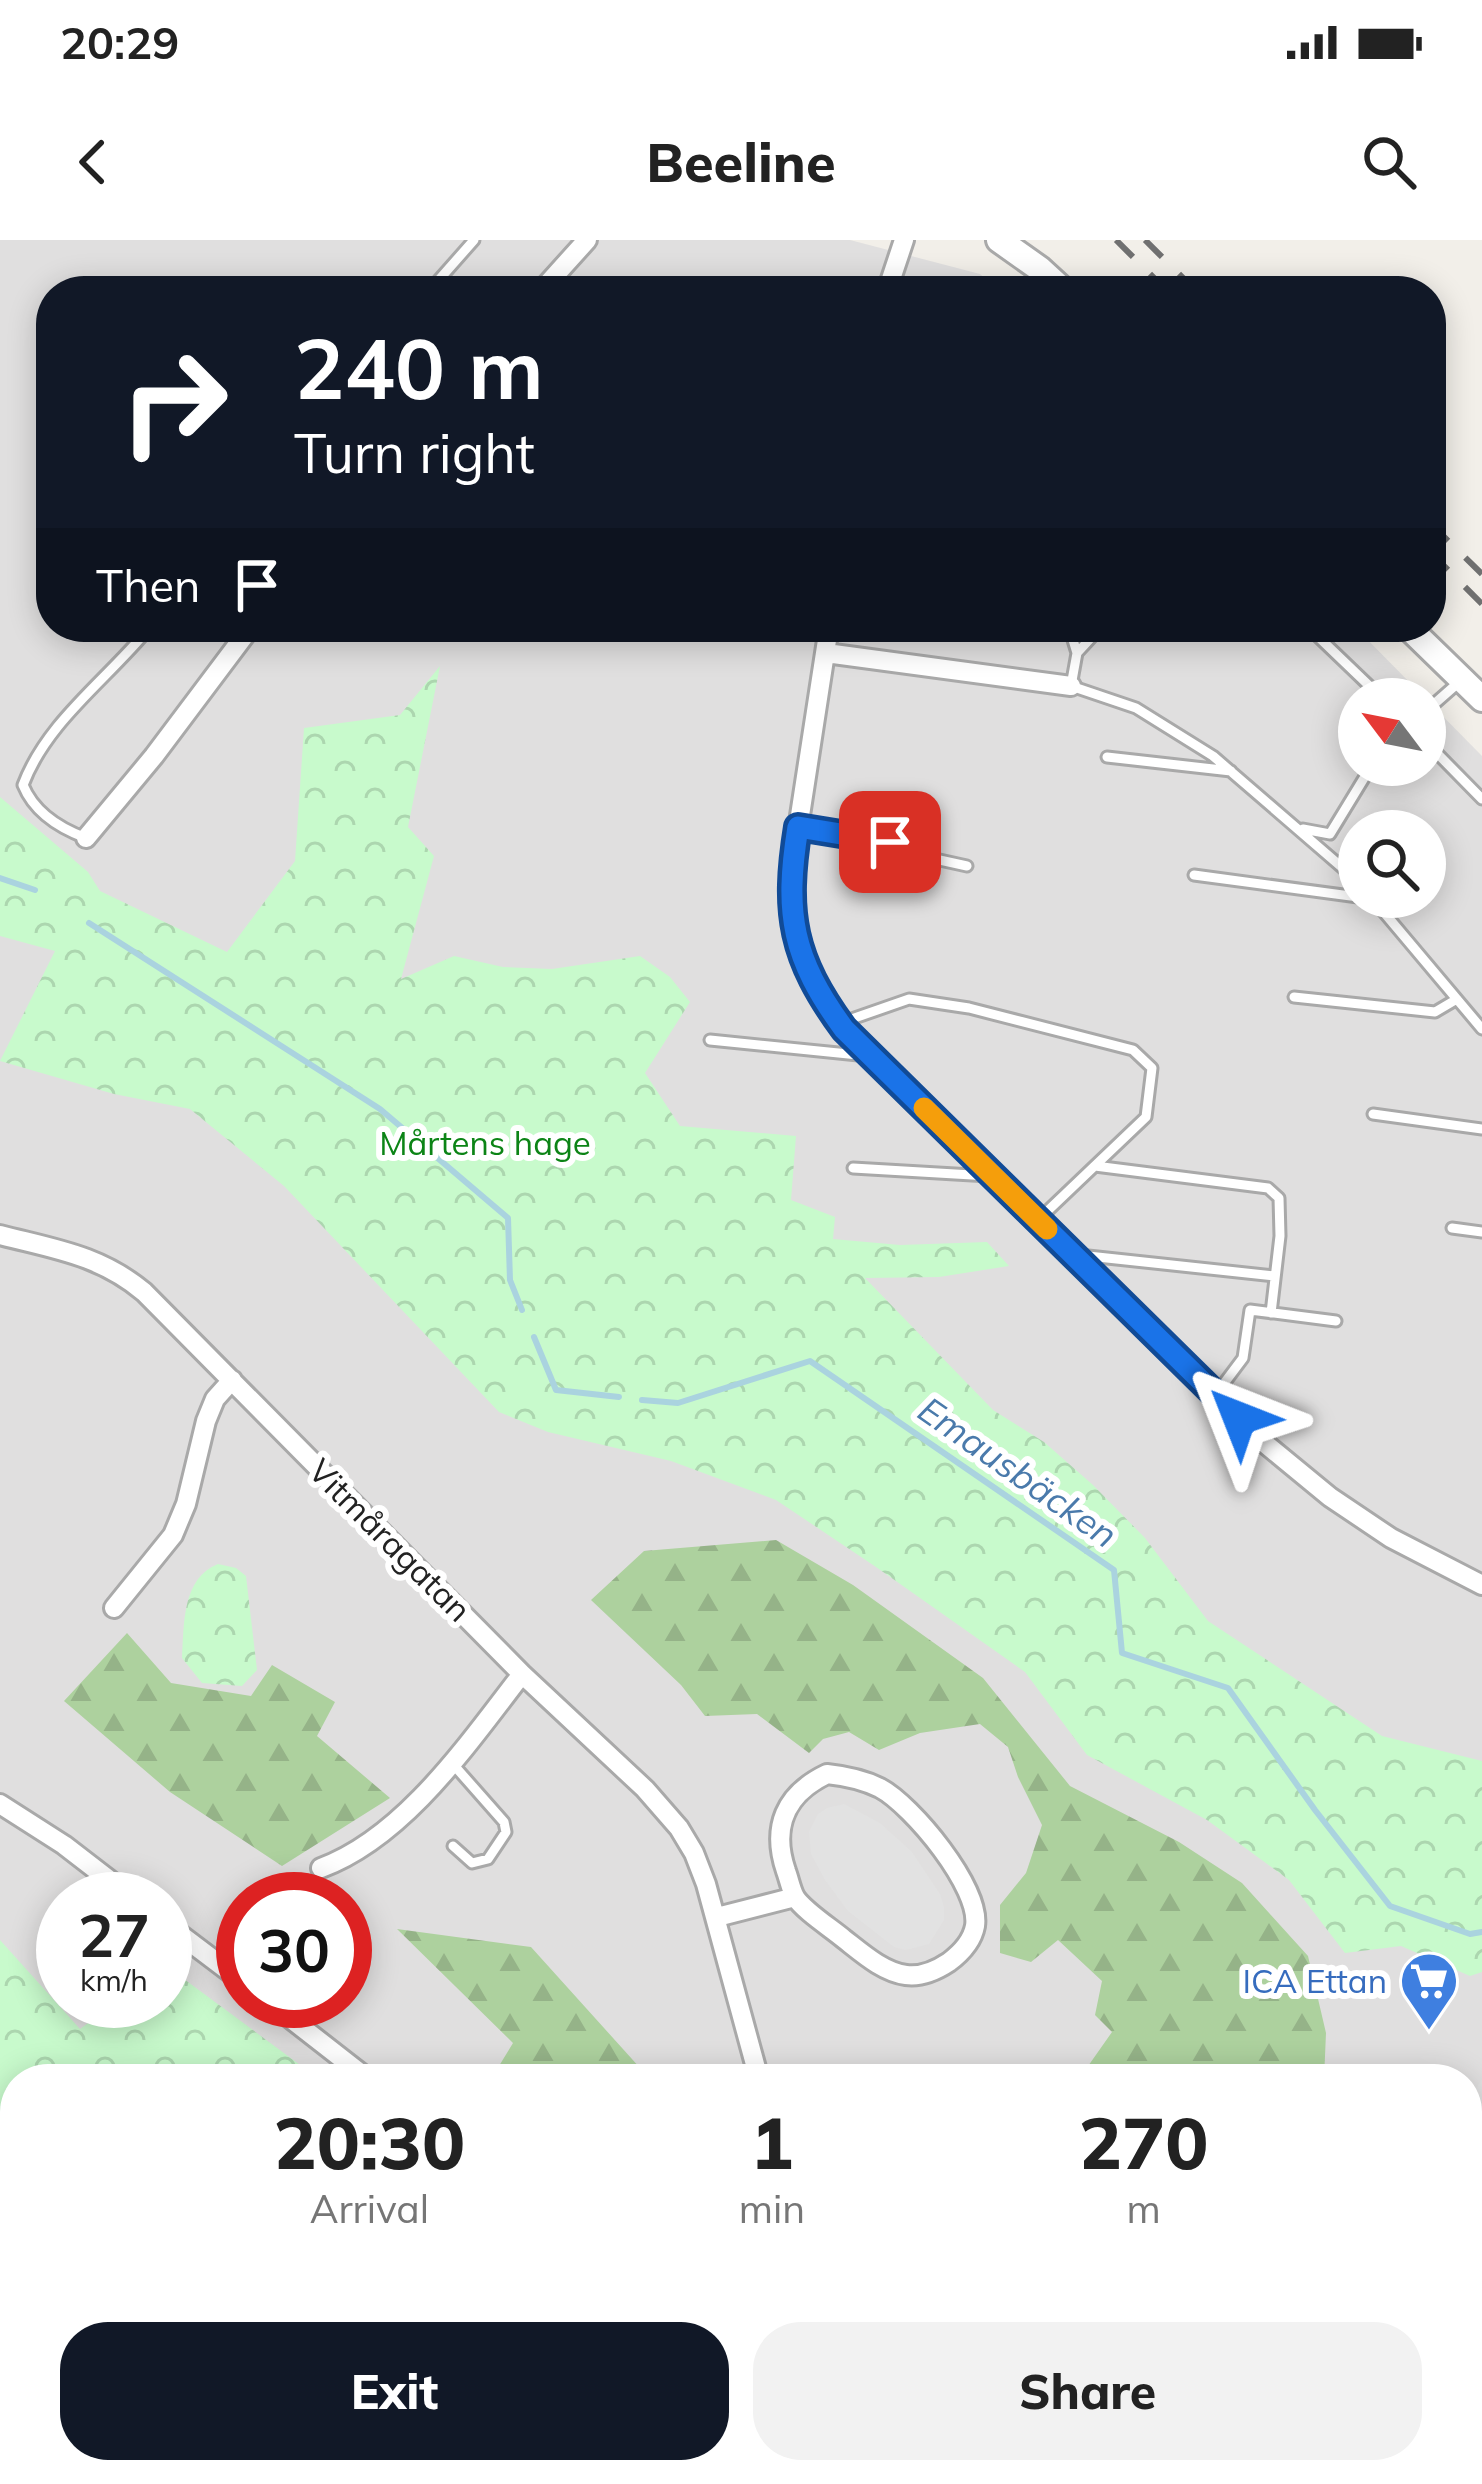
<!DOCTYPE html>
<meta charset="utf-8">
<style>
:root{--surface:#fff;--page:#f2f2f2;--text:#222;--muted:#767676;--accent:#111827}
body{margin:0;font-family:Mulish,sans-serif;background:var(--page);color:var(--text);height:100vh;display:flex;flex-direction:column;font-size:45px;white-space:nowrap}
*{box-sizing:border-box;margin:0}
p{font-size:39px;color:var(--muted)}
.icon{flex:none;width:66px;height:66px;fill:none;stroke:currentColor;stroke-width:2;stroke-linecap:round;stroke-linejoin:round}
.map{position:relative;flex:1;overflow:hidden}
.side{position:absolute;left:0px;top:1824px;width:1482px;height:420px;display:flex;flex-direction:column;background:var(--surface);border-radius:48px 48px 0 0;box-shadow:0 6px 30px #0003}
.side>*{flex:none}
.hud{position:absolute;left:36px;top:36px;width:1410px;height:366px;border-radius:48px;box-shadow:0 6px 30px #0003;background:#111827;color:#fff;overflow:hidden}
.needle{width:78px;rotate:302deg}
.fabs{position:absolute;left:1338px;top:438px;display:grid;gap:24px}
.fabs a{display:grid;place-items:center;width:108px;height:108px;border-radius:50%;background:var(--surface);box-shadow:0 6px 30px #0003;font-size:60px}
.speed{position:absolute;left:36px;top:1632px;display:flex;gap:24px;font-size:60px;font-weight:700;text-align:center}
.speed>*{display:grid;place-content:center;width:156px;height:156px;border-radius:50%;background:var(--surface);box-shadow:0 6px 30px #0003;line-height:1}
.speed small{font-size:30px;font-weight:400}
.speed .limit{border:18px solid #d22;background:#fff;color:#111}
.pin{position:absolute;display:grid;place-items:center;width:102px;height:102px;color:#fff;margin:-51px;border-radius:24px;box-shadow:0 6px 18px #0006}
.me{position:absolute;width:132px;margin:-66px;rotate:315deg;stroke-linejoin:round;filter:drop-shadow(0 0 9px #0008)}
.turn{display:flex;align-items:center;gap:42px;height:252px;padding:0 60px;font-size:54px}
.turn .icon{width:156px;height:156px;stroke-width:2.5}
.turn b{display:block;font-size:84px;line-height:102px}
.then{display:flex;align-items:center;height:114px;padding:0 60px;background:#0003;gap:24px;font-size:45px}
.eta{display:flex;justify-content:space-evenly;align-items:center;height:204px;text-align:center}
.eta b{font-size:72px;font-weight:800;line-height:84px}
.cta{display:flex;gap:24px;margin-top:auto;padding:24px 60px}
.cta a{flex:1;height:138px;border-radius:48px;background:var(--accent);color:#fff;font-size:48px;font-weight:800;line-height:138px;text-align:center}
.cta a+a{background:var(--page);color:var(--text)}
.status{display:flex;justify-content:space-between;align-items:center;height:84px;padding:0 60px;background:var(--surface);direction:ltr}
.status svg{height:33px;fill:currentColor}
header{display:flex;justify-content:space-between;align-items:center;height:156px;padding:0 60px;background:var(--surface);font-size:54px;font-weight:800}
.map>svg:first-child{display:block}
.residential{fill:#e0dfdf;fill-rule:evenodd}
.grass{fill:url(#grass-dots)}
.forest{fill:url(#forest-firs)}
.park{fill:url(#park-crowns)}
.parking{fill:#e2e2e2}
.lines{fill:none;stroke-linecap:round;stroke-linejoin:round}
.stream{stroke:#aad3df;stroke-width:6}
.service-casing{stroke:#a9a9a9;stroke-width:15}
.minor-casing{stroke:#a9a9a9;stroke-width:24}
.tertiary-casing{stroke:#a9a9a9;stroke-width:30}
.service{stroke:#fff;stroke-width:9}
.minor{stroke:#fff;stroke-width:18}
.tertiary{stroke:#fff;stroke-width:24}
.rail{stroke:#707070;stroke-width:6;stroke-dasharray:24 24;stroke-linecap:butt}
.route-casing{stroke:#114b97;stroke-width:30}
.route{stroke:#1a73e8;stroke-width:21}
.slow{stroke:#f59e0b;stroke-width:21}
.labels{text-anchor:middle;stroke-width:12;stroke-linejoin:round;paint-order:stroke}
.park-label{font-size:33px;fill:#0c8416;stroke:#fff}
.street-label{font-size:33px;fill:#222;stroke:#fff}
.shop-label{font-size:33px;fill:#366cbe;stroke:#fff;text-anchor:end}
.water-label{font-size:36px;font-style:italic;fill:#4a7aab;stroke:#fff}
</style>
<div class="status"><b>20:29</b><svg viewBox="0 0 49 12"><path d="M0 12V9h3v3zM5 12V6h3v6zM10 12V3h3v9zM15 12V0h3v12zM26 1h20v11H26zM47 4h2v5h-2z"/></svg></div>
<header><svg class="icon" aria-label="back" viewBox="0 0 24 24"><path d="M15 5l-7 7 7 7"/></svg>Beeline<svg class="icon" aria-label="search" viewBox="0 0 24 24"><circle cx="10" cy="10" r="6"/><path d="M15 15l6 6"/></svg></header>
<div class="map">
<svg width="1482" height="2244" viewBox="0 0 1482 2244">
<defs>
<pattern id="grass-dots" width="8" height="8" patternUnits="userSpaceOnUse" patternTransform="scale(3)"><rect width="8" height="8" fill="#cdebb0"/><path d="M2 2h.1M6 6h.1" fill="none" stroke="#b0c997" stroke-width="1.8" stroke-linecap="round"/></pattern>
<pattern id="forest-firs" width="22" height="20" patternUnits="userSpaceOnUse" patternTransform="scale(3)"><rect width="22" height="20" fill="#add19e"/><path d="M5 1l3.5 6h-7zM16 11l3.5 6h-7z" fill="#95b388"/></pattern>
<pattern id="park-crowns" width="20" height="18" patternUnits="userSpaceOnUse" patternTransform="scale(3)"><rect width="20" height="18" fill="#c8facc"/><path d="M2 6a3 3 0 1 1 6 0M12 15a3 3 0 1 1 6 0" fill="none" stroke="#acd6af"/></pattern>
</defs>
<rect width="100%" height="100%" fill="#f2efe9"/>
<path class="residential" d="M 0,0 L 850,0 L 980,34 L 999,51 L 51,51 L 51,387 L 1355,387 L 1482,516 L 1482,2244 L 0,2244 ZM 1359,459 L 1425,459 L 1425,525 L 1359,525 ZM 1359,591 L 1425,591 L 1425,657 L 1359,657 ZM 63,1659 L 165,1659 L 165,1761 L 63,1761 ZM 243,1659 L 345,1659 L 345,1761 L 243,1761 ZM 15,1839 L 1467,1839 L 1467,2229 L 15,2229 Z"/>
<path class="grass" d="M 7,2194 L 15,2194 L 15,2229 L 23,2229 L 15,2244 L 0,2244 L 0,2210 Z
M 81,2229 L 298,2229 L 287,2244 L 94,2244 Z
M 401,2229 L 460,2229 L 461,2232 L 445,2244 L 419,2244 L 410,2234 L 405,2244 L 387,2244 Z
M 666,2229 L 713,2229 L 715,2244 L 656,2244 Z"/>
<path class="forest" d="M 776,1300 L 853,1345 L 983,1438 L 1070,1546 L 1179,1602 L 1242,1643 L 1308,1716 L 1326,1793 L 1324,1839 L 1072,1839 L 1086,1829 L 1112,1792 L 1095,1775 L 1102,1741 L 1058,1700 L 1031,1722 L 1000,1713 L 1000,1665 L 1026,1633 L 1042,1585 L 1018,1537 L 1008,1507 L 980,1484 L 920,1493 L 879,1510 L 849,1492 L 823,1499 L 809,1513 L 757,1474 L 705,1476 L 681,1445 L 591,1360 L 644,1311 Z
M 127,1393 L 171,1443 L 251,1456 L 272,1425 L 335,1462 L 317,1496 L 390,1558 L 282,1626 L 170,1552 L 64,1461 Z
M 397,1689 L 531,1707 L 650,1839 L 491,1839 L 513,1803 Z"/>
<path class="park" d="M 440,426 L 408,587 L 434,616 L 401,739 L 454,716 L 503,727 L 552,729 L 640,716 L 670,737 L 690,762 L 645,833 L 680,886 L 796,896 L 791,960 L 835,977 L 833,999 L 900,1005 L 987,1002 L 1009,1026 L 939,1037 L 865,1038 L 993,1170 L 1044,1202 L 1093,1245 L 1145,1298 L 1208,1381 L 1382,1496 L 1482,1521 L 1482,1732 L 1470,1736 L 1401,1706 L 1345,1713 L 1289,1640 L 1207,1580 L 1087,1515 L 1025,1432 L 876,1327 L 776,1260 L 671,1221 L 548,1192 L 499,1172 L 284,946 L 190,869 L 114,854 L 0,821 L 55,711 L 0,696 L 0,557 L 88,632 L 100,651 L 227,712 L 295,621 L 304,488 L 400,475 Z
M 218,1324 L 236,1328 L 246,1336 L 257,1430 L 242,1446 L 202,1443 L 182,1418 C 184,1384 182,1338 218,1324 Z
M 0,1700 L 80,1789 L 118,1761 L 165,1761 L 165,1725 L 319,1839 L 15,1839 L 15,2079 L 0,2075 Z"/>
<path class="parking" d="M 844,1564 L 880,1583 L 912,1612 L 940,1654 L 944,1667 L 944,1680 L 929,1704 L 906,1710 L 894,1707 L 848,1671 L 825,1640 L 811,1614 L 809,1592 L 818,1574 L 827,1568 Z
M 1482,1839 L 1482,1930 L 1467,1955 L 1467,1864 Z
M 713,2229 L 750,2229 L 757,2236 L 753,2244 L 715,2244 Z
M 857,2229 L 924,2229 L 914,2244 L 847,2244 Z
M 1010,2229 L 1067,2229 L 1068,2233 L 1064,2244 L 1023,2244 L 1007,2239 Z"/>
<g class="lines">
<path class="stream" d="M 0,638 L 35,650
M 89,683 L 380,869 L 508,978 L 510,1040 L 522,1070
M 534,1097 L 556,1150 L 619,1157
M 642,1160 L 678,1163 L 810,1121 L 1114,1330 L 1122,1413 L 1228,1448 L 1315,1570 L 1390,1666 L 1470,1694 L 1482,1692"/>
<defs>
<path id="service" d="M 553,38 L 571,51
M 429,51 L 474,0
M 719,387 L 722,394
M 1069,387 L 1077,413 L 1071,446 L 1136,468 L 1213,516 L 1359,642
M 1308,387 L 1383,459
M 1077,413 L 1101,387
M 1425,472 L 1458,443
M 1425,501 L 1482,559
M 1107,517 L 1231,531
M 798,587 L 891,602 L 926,617 L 967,626
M 1303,589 L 1330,594 L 1372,525
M 86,598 C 59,588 34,572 23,545 C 47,481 108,439 150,387
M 1194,635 L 1373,659
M 1371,657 L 1482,789
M 1294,757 L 1435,772 L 1457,759
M 840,783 L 909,759 L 969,768 L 1133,810 L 1152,828 L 1146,877 L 1038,980
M 710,800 L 868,816
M 1373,874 L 1482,889
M 1095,926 L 1268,948 L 1279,958 L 1280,996 L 1271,1073
M 853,928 L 989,936
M 1452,988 L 1482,992
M 1079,1015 L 1275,1036
M 1216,1154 L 1243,1118 L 1250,1070 L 1336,1081
M 452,1523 L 504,1582 L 506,1592 L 488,1619 L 472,1623 L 453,1606"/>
<path id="minor" d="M 541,51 L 587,0
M 887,51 L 904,0
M 829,387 L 795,608 L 793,677 L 797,700 L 811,740 L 818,753 L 844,789 L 1262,1201 L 1330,1257 L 1391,1298 L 1482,1345
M 826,413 L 1071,446
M 86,598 L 154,516 L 251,387
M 0,995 C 54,1009 100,1015 144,1052 L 522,1434 L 645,1549 L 679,1588 L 694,1613 L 706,1644 L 759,1839
M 114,1368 L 173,1295 L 186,1264 L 206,1181 L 215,1159 L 232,1140
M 827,1534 C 846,1536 862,1539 880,1548 C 912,1565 981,1648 975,1686 C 972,1702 961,1713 949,1722 C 937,1730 921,1737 906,1735 C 883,1732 862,1713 844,1699 C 831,1688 804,1671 795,1657 C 791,1650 789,1639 786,1631 C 771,1587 785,1554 827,1534 Z
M 0,1564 L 64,1605 L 134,1659
M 321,1628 C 405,1597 469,1502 522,1434
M 717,1677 L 795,1657
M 165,1683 L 243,1742
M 268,1761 L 368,1839
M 0,2140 L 15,2163
M 59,2229 L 69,2244
M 1158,2229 L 1206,2244
M 299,2244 L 310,2229
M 570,2244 L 580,2229"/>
<path id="tertiary" d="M 999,0 L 1040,29 L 1064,51
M 1408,387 L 1482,459
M 1467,2021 L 1482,1997
M 1371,2229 L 1374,2244
M 1408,2229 L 1415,2244"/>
</defs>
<use href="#service" class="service-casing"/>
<use href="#minor" class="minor-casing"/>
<use href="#tertiary" class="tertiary-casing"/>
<use href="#service" class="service"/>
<use href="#minor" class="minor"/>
<use href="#tertiary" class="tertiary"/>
<path class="rail" d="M 1116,0 L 1167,51
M 1145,0 L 1196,51
M 1431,284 L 1482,334
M 1431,313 L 1482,364"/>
</g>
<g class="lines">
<defs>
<path id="route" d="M 890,602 L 798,587 C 784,674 792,718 844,789 L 1239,1178"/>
</defs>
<use href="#route" class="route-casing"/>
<use href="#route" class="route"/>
<path class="slow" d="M 924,868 L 1047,989"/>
</g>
<defs>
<symbol id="supermarket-pin" viewBox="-11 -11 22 30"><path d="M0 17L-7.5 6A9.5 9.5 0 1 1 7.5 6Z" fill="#3f7fe0" stroke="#fff"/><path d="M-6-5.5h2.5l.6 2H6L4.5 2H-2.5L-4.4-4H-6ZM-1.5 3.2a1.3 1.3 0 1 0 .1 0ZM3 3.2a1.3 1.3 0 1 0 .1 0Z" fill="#fff"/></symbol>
</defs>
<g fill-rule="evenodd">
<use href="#supermarket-pin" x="1396" y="1708" width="66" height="90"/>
</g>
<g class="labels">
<g class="park-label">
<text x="485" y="915">Mårtens hage</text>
</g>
<g class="street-label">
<text transform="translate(390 1300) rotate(45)" y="12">Vitmåragatan</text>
</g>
<g class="shop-label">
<text x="1387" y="1753">ICA Ettan</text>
</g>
<g class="water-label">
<text transform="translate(1018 1232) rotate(35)" y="13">Emausbäcken</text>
</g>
</g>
</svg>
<div class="fabs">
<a><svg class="needle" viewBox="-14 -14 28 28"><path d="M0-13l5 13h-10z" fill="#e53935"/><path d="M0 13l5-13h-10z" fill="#767676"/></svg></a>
<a><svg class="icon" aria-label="search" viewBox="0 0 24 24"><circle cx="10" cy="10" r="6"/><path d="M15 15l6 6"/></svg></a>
</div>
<div class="speed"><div>27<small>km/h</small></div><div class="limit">30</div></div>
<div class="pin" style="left:890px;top:602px;background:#d93025"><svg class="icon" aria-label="arrive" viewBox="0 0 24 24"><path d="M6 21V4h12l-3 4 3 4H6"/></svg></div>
<svg class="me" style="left:1239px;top:1178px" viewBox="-20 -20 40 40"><path d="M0-17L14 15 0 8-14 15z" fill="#1a73e8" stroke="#fff" stroke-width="4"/></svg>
<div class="hud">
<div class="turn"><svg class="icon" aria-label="right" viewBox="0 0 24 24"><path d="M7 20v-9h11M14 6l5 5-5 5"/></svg><div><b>240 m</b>Turn right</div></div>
<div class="then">Then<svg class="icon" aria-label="arrive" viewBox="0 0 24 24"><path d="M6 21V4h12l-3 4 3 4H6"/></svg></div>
</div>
<section class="side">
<div class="eta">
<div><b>20:30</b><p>Arrival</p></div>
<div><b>1</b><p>min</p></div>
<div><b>270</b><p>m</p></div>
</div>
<div class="cta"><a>Exit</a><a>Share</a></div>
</section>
</div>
